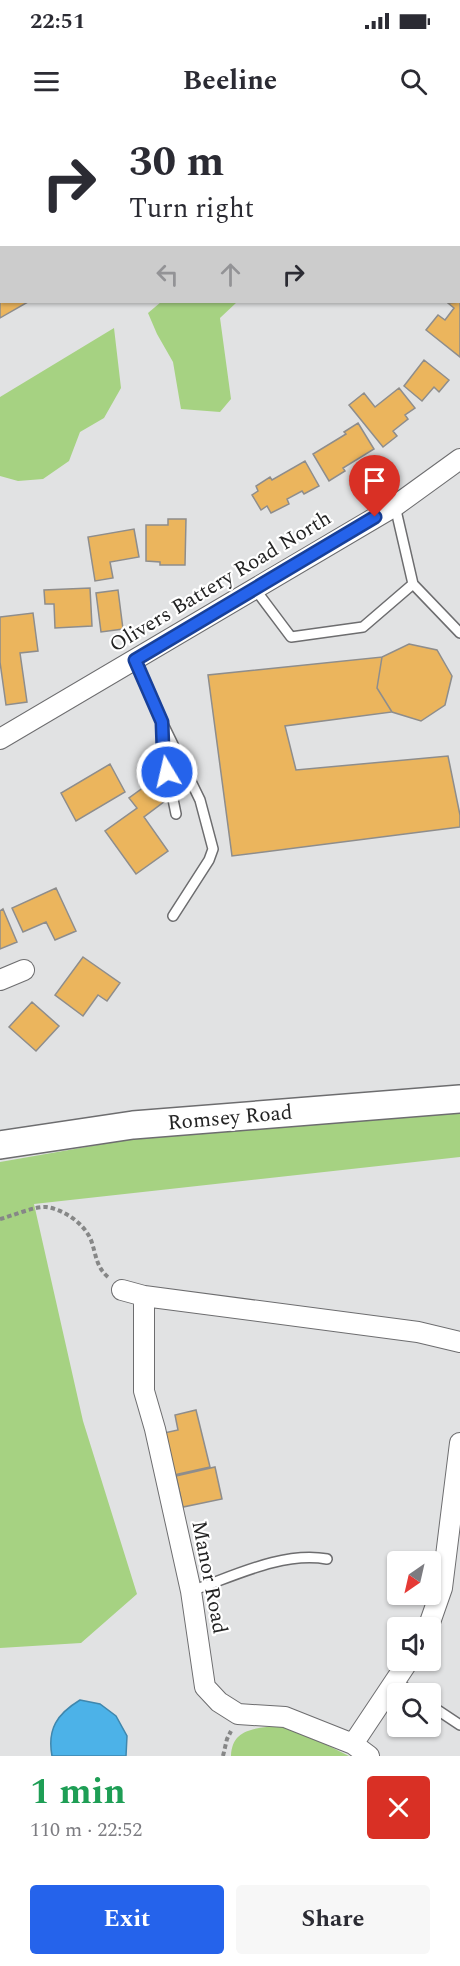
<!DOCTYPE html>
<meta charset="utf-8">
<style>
:root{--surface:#fff;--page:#f7f7f7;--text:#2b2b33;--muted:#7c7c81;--accent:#2563eb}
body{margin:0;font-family:Spectral,serif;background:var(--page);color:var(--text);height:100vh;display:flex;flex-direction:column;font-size:22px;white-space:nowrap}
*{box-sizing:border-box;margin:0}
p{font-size:20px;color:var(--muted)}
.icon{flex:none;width:33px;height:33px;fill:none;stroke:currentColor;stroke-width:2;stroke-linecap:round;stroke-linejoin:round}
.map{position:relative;height:1636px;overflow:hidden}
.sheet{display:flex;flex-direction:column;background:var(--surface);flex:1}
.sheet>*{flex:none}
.guide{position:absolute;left:0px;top:0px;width:460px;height:183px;box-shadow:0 2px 4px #0004;background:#fff;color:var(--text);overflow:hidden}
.needle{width:39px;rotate:214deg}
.buttons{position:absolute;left:387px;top:1431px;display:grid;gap:12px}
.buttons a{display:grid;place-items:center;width:54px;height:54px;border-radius:6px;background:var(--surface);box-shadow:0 2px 4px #0004;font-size:30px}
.pin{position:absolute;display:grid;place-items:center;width:51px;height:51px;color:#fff;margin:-62px -26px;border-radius:50% 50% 50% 0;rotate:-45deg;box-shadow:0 0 6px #0007}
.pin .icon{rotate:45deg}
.me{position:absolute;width:66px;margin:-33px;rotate:351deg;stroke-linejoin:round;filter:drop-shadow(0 0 4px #0008)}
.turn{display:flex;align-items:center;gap:21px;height:126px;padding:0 30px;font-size:27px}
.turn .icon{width:78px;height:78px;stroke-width:2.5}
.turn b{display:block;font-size:42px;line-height:51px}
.lanes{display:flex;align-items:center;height:57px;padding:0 30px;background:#0003;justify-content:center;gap:30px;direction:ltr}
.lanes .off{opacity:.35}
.round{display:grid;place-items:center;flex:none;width:63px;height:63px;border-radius:6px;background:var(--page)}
.head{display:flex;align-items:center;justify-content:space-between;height:102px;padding:0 30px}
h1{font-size:36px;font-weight:700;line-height:45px;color:#1e9e55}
.primary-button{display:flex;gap:12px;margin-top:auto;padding:12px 30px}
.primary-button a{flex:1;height:69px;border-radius:6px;background:var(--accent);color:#fff;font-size:24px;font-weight:700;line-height:69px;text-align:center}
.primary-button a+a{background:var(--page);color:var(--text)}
.status{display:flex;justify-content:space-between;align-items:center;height:42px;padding:0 30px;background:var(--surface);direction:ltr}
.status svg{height:16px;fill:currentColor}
header{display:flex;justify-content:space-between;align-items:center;height:78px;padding:0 30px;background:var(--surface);font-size:27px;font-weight:700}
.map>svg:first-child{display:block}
.green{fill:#a6d282}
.water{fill:#4cb2e8;stroke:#4087ad;stroke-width:1.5}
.building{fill:#ebb55d;stroke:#8e8d8c;stroke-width:1.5}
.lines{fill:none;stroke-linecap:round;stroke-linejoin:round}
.lane-casing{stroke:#6d6d6f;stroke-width:12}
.street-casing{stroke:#6d6d6f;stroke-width:22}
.secondary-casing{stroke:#6d6d6f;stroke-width:30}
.path{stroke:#868787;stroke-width:4;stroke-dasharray:4.5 3;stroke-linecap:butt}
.lane{stroke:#fff;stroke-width:9}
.street{stroke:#fff;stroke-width:20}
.secondary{stroke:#fff;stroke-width:27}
.route-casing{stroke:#184099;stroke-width:15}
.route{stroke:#2563eb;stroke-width:10}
.labels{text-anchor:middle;stroke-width:4.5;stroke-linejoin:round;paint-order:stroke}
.street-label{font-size:21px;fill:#232323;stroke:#fff}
</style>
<div class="status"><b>22:51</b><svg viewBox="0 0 49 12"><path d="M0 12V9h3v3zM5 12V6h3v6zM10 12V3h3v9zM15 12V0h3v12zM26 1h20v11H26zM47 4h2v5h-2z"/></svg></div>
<header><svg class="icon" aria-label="menu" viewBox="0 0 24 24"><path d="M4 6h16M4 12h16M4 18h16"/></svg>Beeline<svg class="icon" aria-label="search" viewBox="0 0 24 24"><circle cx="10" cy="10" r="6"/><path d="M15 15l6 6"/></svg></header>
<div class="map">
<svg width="460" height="1636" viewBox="0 0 460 1636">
<rect width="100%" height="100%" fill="#e1e2e3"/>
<path class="green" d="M 161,182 L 237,182 L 220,198 L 231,279 L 220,292 L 181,289 L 173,242 L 157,214 L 148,193 Z
M 114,208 L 121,268 L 104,298 L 80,312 L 69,341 L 43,359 L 18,361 L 0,356 L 0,277 Z
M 460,992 L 460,1037 L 34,1084 L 83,1301 L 137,1474 L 81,1523 L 0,1528 L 0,1042 L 132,1019 Z
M 280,1605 L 311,1617 L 349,1636 L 231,1636 C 232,1607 257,1609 280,1605 Z"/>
<path class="water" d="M 80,1580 L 100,1584 L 116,1596 L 127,1616 L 126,1636 L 52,1636 C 47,1609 57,1594 80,1580 Z"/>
<path class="building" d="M 36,0 L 58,0 L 59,2 L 34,2 Z
M 58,0 L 83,0 L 81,2 Z
M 0,168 L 2,168 L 2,182 L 28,182 L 0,198 Z
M 459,171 L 460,172 L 460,237 L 426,210 L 438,195 L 445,200 L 454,188 L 448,183 L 459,182 Z
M 424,240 L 449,260 L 439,272 L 434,267 L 422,281 L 404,266 Z
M 399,268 L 415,288 L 405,295 L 408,299 L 393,311 L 397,316 L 383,327 L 349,285 L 364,273 L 375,287 Z
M 358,303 L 374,329 L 343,348 L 345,351 L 329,361 L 313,334 L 346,314 L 344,312 Z
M 305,341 L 319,366 L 304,374 L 302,371 L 287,379 L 289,384 L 271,393 L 267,386 L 261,390 L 252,375 L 258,371 L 256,366 L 270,357 L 272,360 Z
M 168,399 L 186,399 L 185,445 L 160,445 L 160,442 L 146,441 L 146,405 L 168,405 Z
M 134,409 L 139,437 L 110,442 L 113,458 L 95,461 L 88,417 Z
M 90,468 L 92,506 L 55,508 L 54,484 L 45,484 L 44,470 Z
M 118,470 L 123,509 L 101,512 L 96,473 Z
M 33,493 L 38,531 L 20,533 L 27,582 L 6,585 L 0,542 L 0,497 Z
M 409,524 L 437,530 L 452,556 L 445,585 L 421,601 L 392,592 L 377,568 L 382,537 Z
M 382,537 L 377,568 L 392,592 L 285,606 L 296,650 L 448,636 L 460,695 L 460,707 L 232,736 L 208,555 Z
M 110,644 L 125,672 L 76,701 L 61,673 Z
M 151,662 L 165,681 L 144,697 L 168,731 L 136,754 L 105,711 L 137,688 L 129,678 Z
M 56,768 L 76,811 L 55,820 L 46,802 L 23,812 L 12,788 Z
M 3,789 L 17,822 L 0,829 L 0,791 Z
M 83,837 L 120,863 L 107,881 L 98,875 L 83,896 L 55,875 Z
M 32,882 L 59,906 L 36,931 L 9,907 Z
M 196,1290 L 210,1347 L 174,1355 L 164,1313 L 178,1310 L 175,1295 Z
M 215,1347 L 222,1379 L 183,1387 L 176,1356 Z"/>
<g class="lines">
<defs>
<path id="lane" d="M 413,464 L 460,513
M 255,469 L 291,517 L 363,507 L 413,464 L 395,386
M 135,540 L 162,602 L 163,630 L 176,694
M 162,602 L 200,680 L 213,729 L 209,740 L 173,796
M 191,1471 C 232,1457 282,1431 327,1439
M 396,1561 L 414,1574
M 430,1585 L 460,1605"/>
<path id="street" d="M 147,2 L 149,0
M 0,104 L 2,103
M 0,619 L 395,386 L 460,339
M 0,860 L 24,850
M 122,1170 L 144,1176 L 418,1212 L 460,1222
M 144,1176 L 144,1271 L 155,1309 L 191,1471 L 205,1567 L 219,1582 L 238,1594 L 285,1597 L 353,1624 L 369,1636
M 428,1508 L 442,1468 L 460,1323
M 353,1624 L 409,1540"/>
<path id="secondary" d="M 0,1025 L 133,1005 L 460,979"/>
</defs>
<use href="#lane" class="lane-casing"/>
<use href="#street" class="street-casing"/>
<use href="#secondary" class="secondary-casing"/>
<path class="path" d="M 0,1099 C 12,1096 35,1086 46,1087 C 63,1089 84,1103 91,1120 C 96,1134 96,1147 108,1157
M 223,1636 L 227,1619 L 231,1611"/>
<use href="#lane" class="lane"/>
<use href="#street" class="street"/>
<use href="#secondary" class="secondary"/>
</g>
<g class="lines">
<defs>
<path id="route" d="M 167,652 L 163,630 L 162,602 L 135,540 L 375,397"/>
</defs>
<use href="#route" class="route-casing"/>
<use href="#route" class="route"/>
</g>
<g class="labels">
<g class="street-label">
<text transform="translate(220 461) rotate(-31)" y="7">Olivers Battery Road North</text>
<text transform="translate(230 997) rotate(-5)" y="7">Romsey Road</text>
<text transform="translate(210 1457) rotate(79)" y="7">Manor Road</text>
</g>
</g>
</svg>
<div class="buttons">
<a><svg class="needle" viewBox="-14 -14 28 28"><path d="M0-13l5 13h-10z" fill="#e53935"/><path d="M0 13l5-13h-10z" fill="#7c7c81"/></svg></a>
<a><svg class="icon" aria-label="sound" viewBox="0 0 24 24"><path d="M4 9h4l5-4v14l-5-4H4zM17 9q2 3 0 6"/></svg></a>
<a><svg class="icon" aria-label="search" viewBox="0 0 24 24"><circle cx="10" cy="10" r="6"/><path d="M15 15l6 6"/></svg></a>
</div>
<div class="pin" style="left:375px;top:397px;background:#d93025"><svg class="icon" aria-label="arrive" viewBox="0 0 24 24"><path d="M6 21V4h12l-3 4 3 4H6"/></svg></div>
<svg class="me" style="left:167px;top:652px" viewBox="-20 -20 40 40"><circle r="17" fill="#2563eb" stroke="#fff" stroke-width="3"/><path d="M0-11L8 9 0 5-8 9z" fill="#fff"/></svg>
<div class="guide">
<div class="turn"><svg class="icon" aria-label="right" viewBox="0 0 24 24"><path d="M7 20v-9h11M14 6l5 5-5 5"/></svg><div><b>30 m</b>Turn right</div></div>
<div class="lanes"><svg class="icon off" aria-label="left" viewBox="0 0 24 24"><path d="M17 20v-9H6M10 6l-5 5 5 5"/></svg><svg class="icon off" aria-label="ahead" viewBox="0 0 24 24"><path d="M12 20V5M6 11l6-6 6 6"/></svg><svg class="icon" aria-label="right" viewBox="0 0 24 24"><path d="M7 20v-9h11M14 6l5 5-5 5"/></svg></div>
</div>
</div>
<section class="sheet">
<div class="head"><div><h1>1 min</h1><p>110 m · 22:52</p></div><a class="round" style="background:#d93025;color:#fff"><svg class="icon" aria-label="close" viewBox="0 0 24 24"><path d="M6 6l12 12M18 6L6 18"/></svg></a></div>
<div class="primary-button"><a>Exit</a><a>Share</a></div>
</section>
